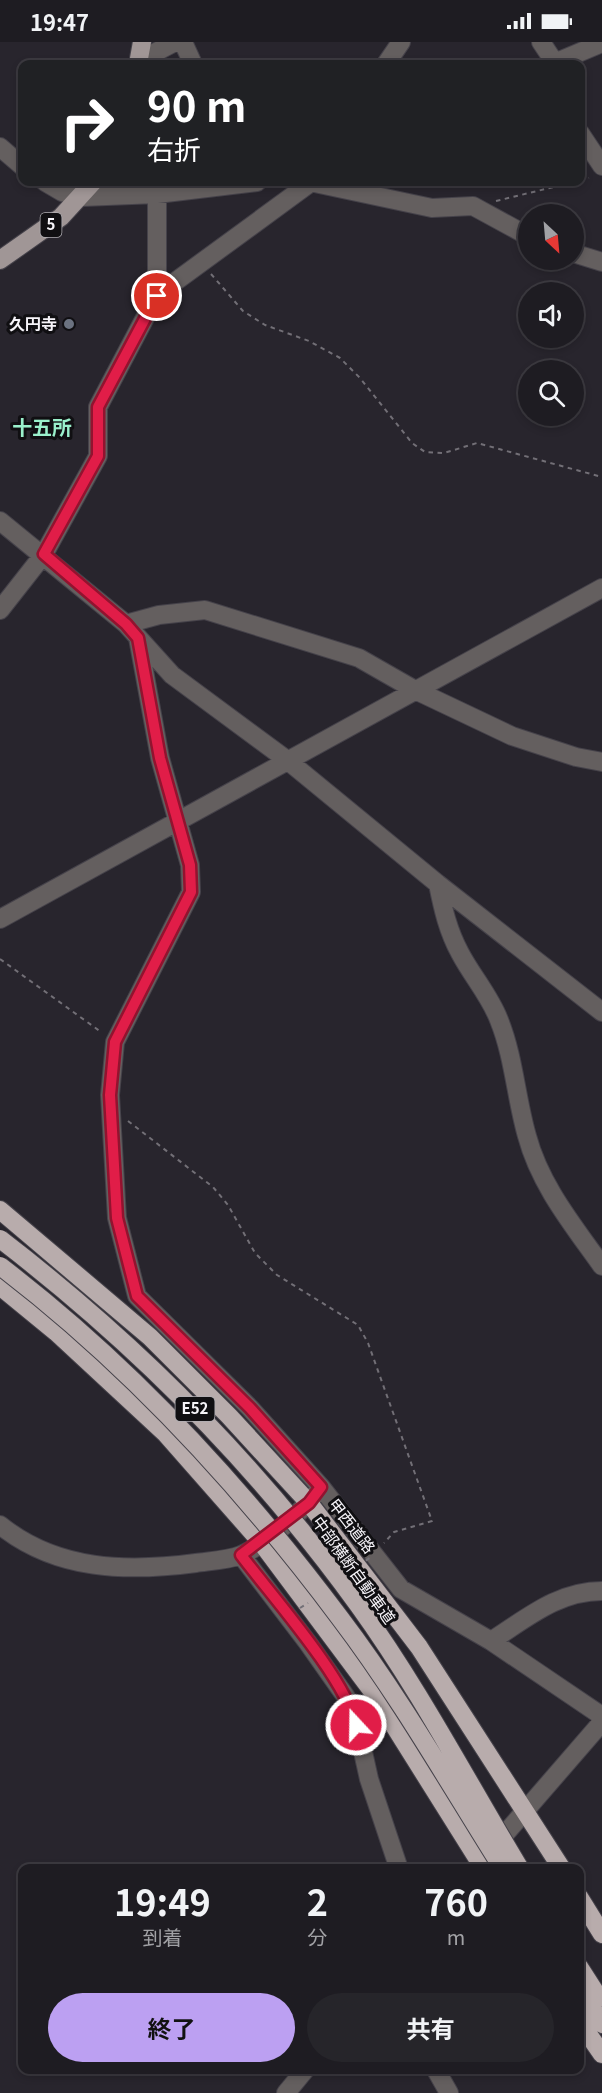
<!DOCTYPE html>
<html lang="ja">
<meta charset="utf-8">
<style>
:root{--surface:#1e1c22;--page:#26252a;--text:#f1f3f6;--muted:#a1a1a5;--line:#3c3a40;--accent:#bca0f2}
body{margin:0;font-family:Georgia,"Noto Sans JP",serif;background:var(--page);color:var(--text);height:100vh;display:flex;flex-direction:column;font-size:22px;white-space:nowrap}
*{box-sizing:border-box;margin:0}
p{font-size:20px;color:var(--muted)}
.icon{flex:none;width:33px;height:33px;fill:none;stroke:currentColor;stroke-width:2;stroke-linecap:round;stroke-linejoin:round}
.map{position:relative;flex:1;overflow:hidden}
.panel{position:absolute;left:18px;top:1822px;width:566px;height:210px;display:flex;flex-direction:column;background:var(--surface);border-radius:12px;box-shadow:0 3px 9px #0003,0 0 0 2px var(--line)}
.panel>*{flex:none}
.top-card{position:absolute;left:18px;top:18px;width:567px;height:126px;border-radius:12px;box-shadow:0 3px 9px #0003,0 0 0 2px var(--line);background:#202124;color:#fff;overflow:hidden}
.needle{width:39px;rotate:154deg}
.fabs{position:absolute;left:518px;top:162px;display:grid;gap:12px}
.fabs a{display:grid;place-items:center;width:66px;height:66px;border-radius:50%;background:var(--surface);box-shadow:0 3px 9px #0003,0 0 0 2px var(--line);font-size:30px}
.pin{position:absolute;display:grid;place-items:center;width:51px;height:51px;color:#fff;margin:-26px;border:3px solid #fff;border-radius:50%;box-shadow:0 2px 6px #0007}
.me{position:absolute;width:66px;margin:-33px;rotate:339deg;stroke-linejoin:round;filter:drop-shadow(0 0 4px #0008)}
.turn{display:flex;align-items:center;gap:21px;height:126px;padding:0 30px;font-size:27px}
.turn .icon{width:78px;height:78px;stroke-width:2.5}
.turn b{display:block;font-size:42px;line-height:51px}
.eta{display:flex;justify-content:space-evenly;align-items:center;height:102px;text-align:center}
.eta b{font-size:36px;font-weight:700;line-height:42px}
.action{display:flex;gap:12px;margin-top:auto;padding:12px 30px}
.action a{flex:1;height:69px;border-radius:36px;background:var(--accent);color:#111;font-size:24px;font-weight:700;line-height:69px;text-align:center}
.action a+a{background:var(--page);color:var(--text)}
.status{display:flex;justify-content:space-between;align-items:center;height:42px;padding:0 30px;background:var(--surface);direction:ltr}
.status svg{height:16px;fill:currentColor}
.map>svg:first-child{display:block}
.lines{fill:none;stroke-linecap:round;stroke-linejoin:round}
.minor-casing{stroke:#45424a;stroke-width:20}
.major-casing{stroke:#45424a;stroke-width:20}
.highway-casing{stroke:#45424a;stroke-width:20}
.path{stroke:#726f76;stroke-width:2;stroke-dasharray:4.5 4.5;stroke-linecap:butt}
.minor{stroke:#645f5f;stroke-width:18}
.major{stroke:#a09696;stroke-width:18}
.highway{stroke:#b8acac;stroke-width:18}
.highway-bridge-casing{stroke:#45424a;stroke-width:20;stroke-linecap:butt}
.path-bridge{stroke:#726f76;stroke-width:2;stroke-dasharray:4.5 4.5;stroke-linecap:butt}
.highway-bridge{stroke:#b8acac;stroke-width:18}
.route-casing{stroke:#92132f;stroke-width:15}
.route{stroke:#e11d48;stroke-width:10}
.worship-dot{fill:#6b7280;stroke:#100f12;stroke-width:2}
.labels{text-anchor:middle;stroke-width:6;stroke-linejoin:round;paint-order:stroke}
.shield{fill:#100f12;stroke:#b1afb4;stroke-width:1.5}
.shield-label{font-size:15px;font-weight:bold;fill:#f6f4f9}
.poi-label{font-size:16px;font-weight:bold;fill:#f6f4f9;stroke:#100f12;text-anchor:end}
.street-label{font-size:16px;fill:#f6f4f9;stroke:#100f12}
.quarter-label{font-size:20px;font-weight:bold;fill:#9af1cc;stroke:#100f12}
</style>
<div class="status"><b>19:47</b><svg viewBox="0 0 49 12"><path d="M0 12V9h3v3zM5 12V6h3v6zM10 12V3h3v9zM15 12V0h3v12zM26 1h20v11H26zM47 4h2v5h-2z"/></svg></div>
<div class="map">
<svg width="602" height="2051" viewBox="0 0 602 2051">
<rect width="100%" height="100%" fill="#28252d"/>
<g class="lines">
<defs>
<path id="minor" d="M 183,0 L 193,22
M 541,0 L 555,21
M 139,19 L 175,0
M 386,22 L 401,0
M 552,22 L 602,1
M 580,91 L 602,124
M 0,105 L 22,124
M 45,140 L 62,150 L 82,155 L 157,152 L 257,140
M 310,140 L 432,166 L 473,164 L 528,194
M 573,211 L 602,220
M 157,253 L 310,141
M 0,479 L 126,582 L 172,633 L 287,718 L 438,842 L 602,970
M 0,568 L 44,512 L 98,414 L 98,365 L 157,253 L 157,152
M 126,582 L 159,573 L 205,568 L 359,616 L 415,648 L 512,694 L 576,715 L 602,720
M 438,842 C 443,867 448,889 460,911 C 472,934 490,954 499,978 C 514,1015 516,1056 527,1094 C 540,1143 573,1183 602,1224
M 0,877 L 602,546
M 321,1445 L 401,1547 L 491,1599 L 602,1674
M 0,1483 C 57,1529 127,1530 196,1521 C 210,1519 228,1518 241,1513 C 267,1502 305,1467 321,1445 L 250,1366 L 137,1254 L 117,1176 L 110,1053 L 115,1000 L 191,850 L 190,823 L 160,716 L 138,596
M 241,1513 L 308,1601 L 353,1665 L 369,1737 L 399,1827
M 491,1599 C 527,1576 558,1549 602,1549
M 492,1807 L 602,1680
M 436,2028 L 449,2051
M 286,2051 L 305,2028"/>
<path id="major" d="M 138,22 L 142,0
M 0,218 L 61,175 L 93,140"/>
<path id="highway" d="M 0,1168 L 150,1295 L 229,1374 L 309,1461 L 419,1605 L 562,1827
M 0,1244 L 56,1290 L 166,1392 L 261,1500 L 373,1650 L 484,1827
M 579,1855 L 602,1892
M 579,1925 L 599,1956
M 579,1946 L 602,1982
M 579,1979 L 602,2012"/>
</defs>
<use href="#minor" class="minor-casing"/>
<use href="#major" class="major-casing"/>
<use href="#highway" class="highway-casing"/>
<path class="path" d="M 580,138 L 589,136
M 496,159 L 574,140
M 211,232 L 243,269 L 265,283 L 309,299 L 340,316 L 360,336 L 412,401 L 425,410 L 444,411 L 477,401 L 602,435
M 0,917 L 101,990
M 128,1079 L 213,1145 L 228,1163 L 255,1211 L 277,1233 L 358,1283 L 368,1301 L 432,1479 L 394,1490 L 384,1501"/>
<use href="#minor" class="minor"/>
<use href="#major" class="major"/>
<use href="#highway" class="highway"/>
<defs>
<path id="highway-bridge" d="M 0,1197 C 137,1302 258,1424 359,1564 C 419,1647 467,1739 520,1827
M 0,1224 C 130,1323 242,1445 340,1576 C 400,1655 450,1743 503,1827"/>
</defs>
<use href="#highway-bridge" class="highway-bridge-casing"/>
<path class="path-bridge" d="M 351,1529 L 371,1515
M 300,1566 L 308,1561"/>
<use href="#highway-bridge" class="highway-bridge"/>
</g>
<g class="lines">
<defs>
<path id="route" d="M 157,254 L 98,365 L 98,414 L 44,512 L 126,582 L 138,596 L 160,716 L 190,823 L 191,850 L 115,1000 L 110,1053 L 117,1176 L 137,1254 L 250,1366 L 321,1445 L 309,1461 L 241,1513 C 272,1554 346,1637 356,1683"/>
</defs>
<use href="#route" class="route-casing"/>
<use href="#route" class="route"/>
</g>
<circle class="worship-dot" cx="69" cy="282" r="6"/>
<g class="labels">
<g class="shield">
<rect x="40.5" y="171" width="21" height="24" rx="4.5"/>
<rect x="175.5" y="1355" width="39" height="24" rx="4.5"/>
</g>
<g class="shield-label">
<text x="51" y="188">5</text>
<text x="195" y="1372">E52</text>
</g>
<g class="poi-label">
<text x="57" y="288">久円寺</text>
</g>
<g class="street-label">
<text transform="translate(352 1484) rotate(52)" y="6">甲西道路</text>
<text transform="translate(354 1528) rotate(54)" y="6">中部横断自動車道</text>
</g>
<g class="quarter-label">
<text x="42" y="393">十五所</text>
</g>
</g>
</svg>
<div class="fabs">
<a><svg class="needle" viewBox="-14 -14 28 28"><path d="M0-13l5 13h-10z" fill="#e53935"/><path d="M0 13l5-13h-10z" fill="#a1a1a5"/></svg></a>
<a><svg class="icon" aria-label="sound" viewBox="0 0 24 24"><path d="M4 9h4l5-4v14l-5-4H4zM17 9q2 3 0 6"/></svg></a>
<a><svg class="icon" aria-label="search" viewBox="0 0 24 24"><circle cx="10" cy="10" r="6"/><path d="M15 15l6 6"/></svg></a>
</div>
<div class="pin" style="left:157px;top:254px;background:#d93025"><svg class="icon" aria-label="arrive" viewBox="0 0 24 24"><path d="M6 21V4h12l-3 4 3 4H6"/></svg></div>
<svg class="me" style="left:356px;top:1683px" viewBox="-20 -20 40 40"><circle r="17" fill="#e11d48" stroke="#fff" stroke-width="3"/><path d="M0-11L8 9 0 5-8 9z" fill="#fff"/></svg>
<div class="top-card">
<div class="turn"><svg class="icon" aria-label="right" viewBox="0 0 24 24"><path d="M7 20v-9h11M14 6l5 5-5 5"/></svg><div><b>90 m</b>右折</div></div>
</div>
<section class="panel">
<div class="eta">
<div><b>19:49</b><p>到着</p></div>
<div><b>2</b><p>分</p></div>
<div><b>760</b><p>m</p></div>
</div>
<div class="action"><a>終了</a><a>共有</a></div>
</section>
</div>
